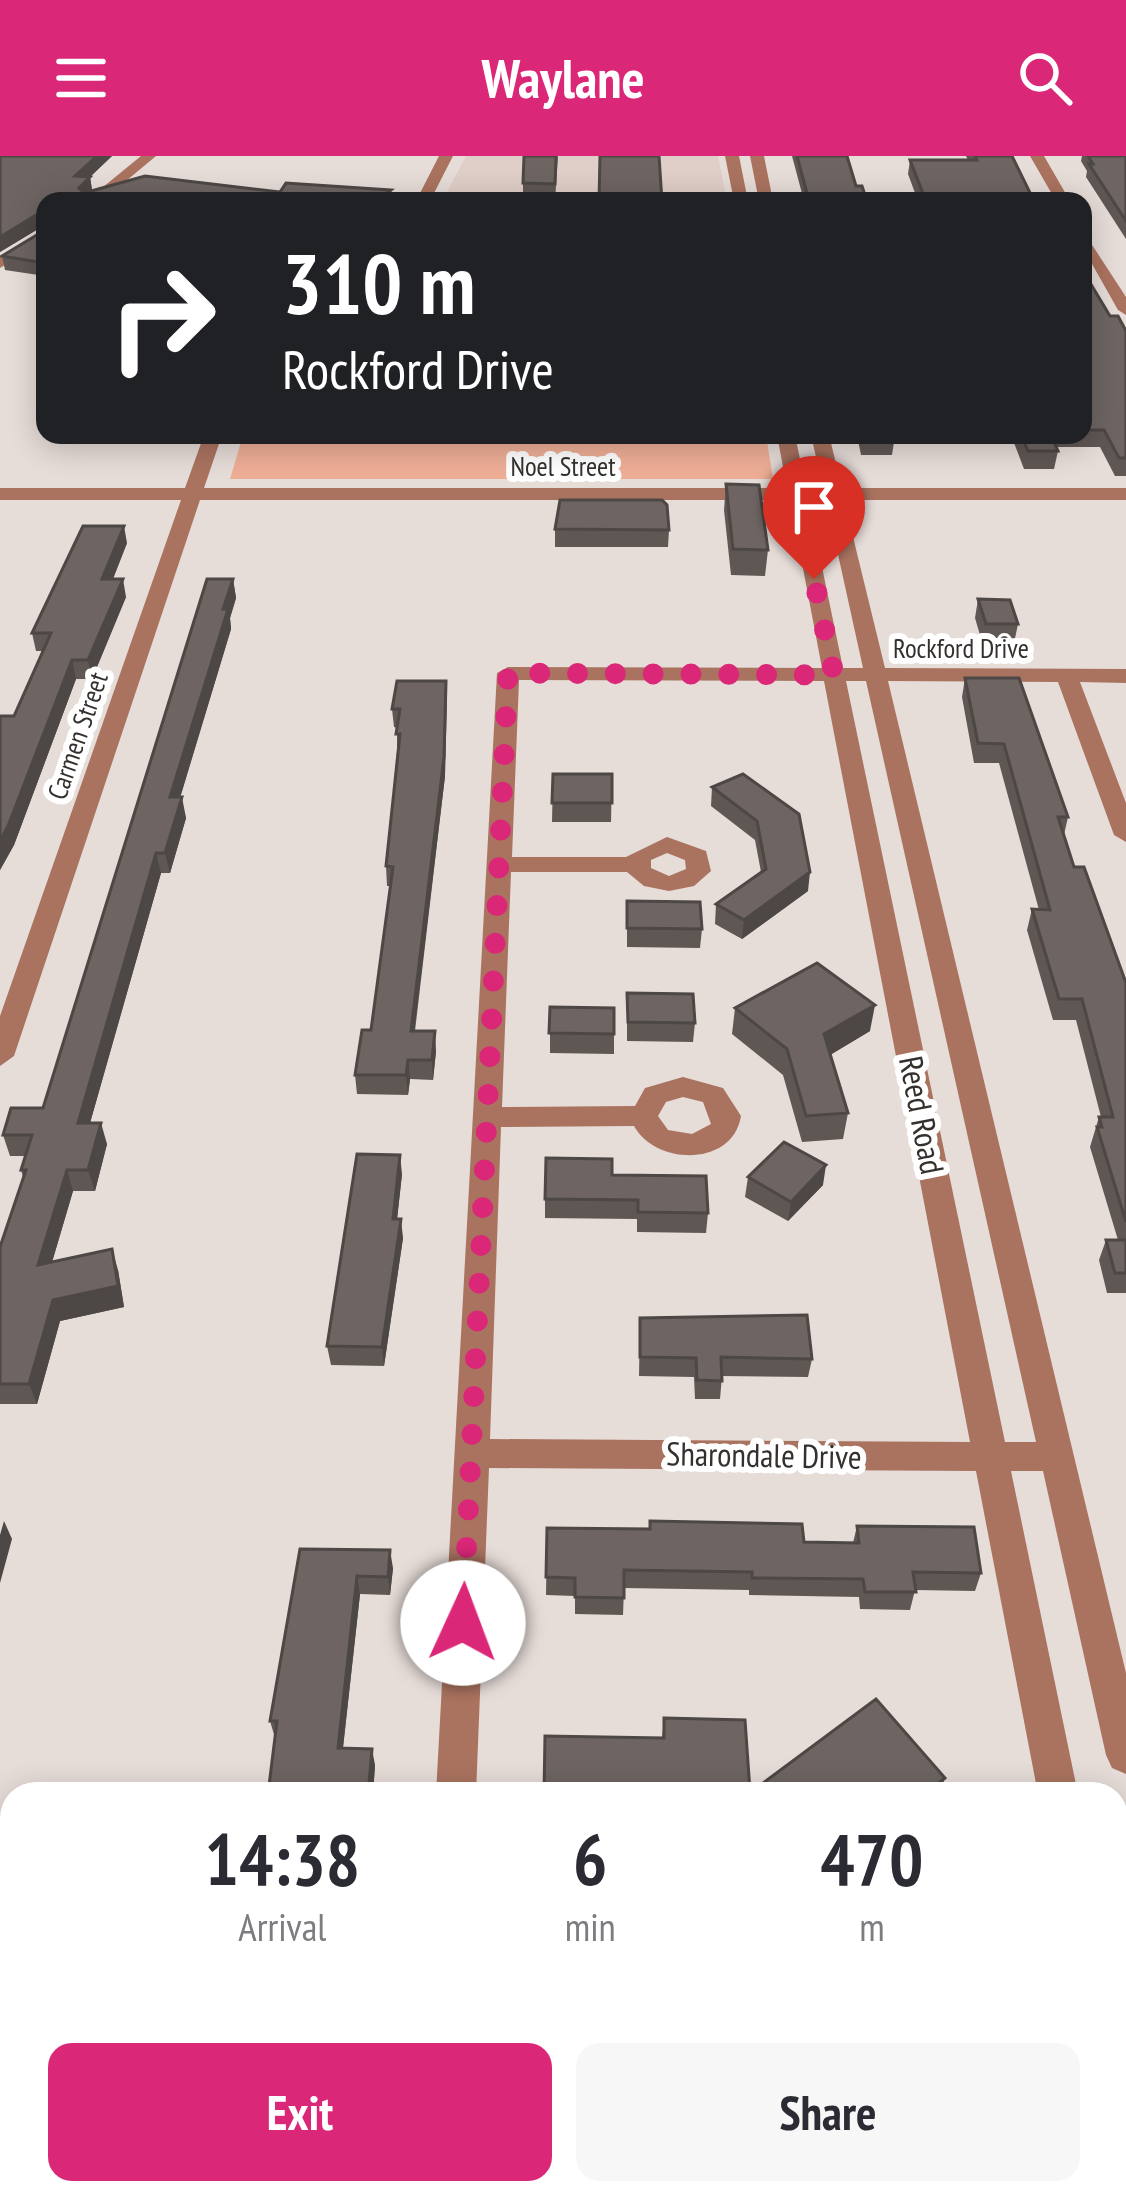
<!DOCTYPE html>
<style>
:root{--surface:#fff;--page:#f7f7f7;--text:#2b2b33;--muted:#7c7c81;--accent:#db2777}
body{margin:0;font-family:"PT Sans Narrow",sans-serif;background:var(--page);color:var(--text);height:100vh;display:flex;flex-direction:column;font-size:45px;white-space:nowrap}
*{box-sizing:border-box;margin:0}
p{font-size:39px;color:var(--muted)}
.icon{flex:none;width:66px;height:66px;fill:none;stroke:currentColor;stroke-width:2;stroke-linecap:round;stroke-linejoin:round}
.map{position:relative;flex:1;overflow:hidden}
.side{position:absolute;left:0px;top:1626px;width:1128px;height:423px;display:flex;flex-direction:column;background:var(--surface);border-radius:36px 36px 0 0;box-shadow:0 6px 30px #0003}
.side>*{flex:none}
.banner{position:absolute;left:36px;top:36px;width:1056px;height:252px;border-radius:24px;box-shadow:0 6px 30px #0003;background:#202124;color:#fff;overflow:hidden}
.pin{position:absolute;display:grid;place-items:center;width:102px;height:102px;color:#fff;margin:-123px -51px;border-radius:50% 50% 50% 0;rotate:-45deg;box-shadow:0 0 12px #0007}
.pin .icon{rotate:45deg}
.me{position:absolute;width:132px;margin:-66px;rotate:2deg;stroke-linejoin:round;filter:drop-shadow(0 0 9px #0008)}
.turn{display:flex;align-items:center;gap:42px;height:252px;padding:0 48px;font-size:54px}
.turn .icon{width:156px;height:156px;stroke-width:2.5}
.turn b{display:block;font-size:84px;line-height:102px}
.eta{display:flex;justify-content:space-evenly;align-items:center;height:204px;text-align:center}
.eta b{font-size:72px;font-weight:800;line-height:84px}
.cta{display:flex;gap:24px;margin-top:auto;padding:24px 48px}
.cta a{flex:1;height:138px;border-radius:24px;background:var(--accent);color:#fff;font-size:48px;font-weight:800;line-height:138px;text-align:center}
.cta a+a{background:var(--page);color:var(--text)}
header{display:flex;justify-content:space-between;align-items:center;height:156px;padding:0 48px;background:var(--accent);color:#fff;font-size:54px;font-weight:800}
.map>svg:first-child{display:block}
.built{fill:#e0cfc8}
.green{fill:#eeae96}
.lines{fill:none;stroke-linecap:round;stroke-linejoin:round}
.minor{fill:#aa7360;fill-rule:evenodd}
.wall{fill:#5f5754}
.shaded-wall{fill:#4d4745}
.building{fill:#6e6562;stroke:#4d4745;stroke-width:3}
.route{stroke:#db2777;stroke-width:21;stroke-dasharray:0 37.8}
.labels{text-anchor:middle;stroke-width:12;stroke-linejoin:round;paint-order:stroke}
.far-street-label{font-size:27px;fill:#34302e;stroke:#fff}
.street-label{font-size:33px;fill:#34302e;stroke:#fff}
</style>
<header><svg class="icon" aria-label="menu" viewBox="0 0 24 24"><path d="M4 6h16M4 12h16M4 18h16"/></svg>Waylane<svg class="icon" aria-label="search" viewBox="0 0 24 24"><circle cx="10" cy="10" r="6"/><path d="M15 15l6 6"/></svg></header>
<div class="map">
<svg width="1126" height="2048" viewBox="0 0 1126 2048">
<rect width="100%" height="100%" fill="#e6dcd8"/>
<path class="built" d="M 466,0 L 718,0 L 727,45 L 442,45 Z"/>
<path class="green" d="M 243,279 L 766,279 L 773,323 L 230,323 Z"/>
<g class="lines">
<path class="minor" d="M 141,0 L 156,0 L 102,45 L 86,45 Z
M 439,0 L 453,0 L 430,45 L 416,45 Z
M 725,0 L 739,0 L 748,45 L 734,45 Z
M 750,0 L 764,0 L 773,45 L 759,45 Z
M 1030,0 L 1044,0 L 1070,45 L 1056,45 Z
M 45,73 L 45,84 L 0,112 L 0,101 Z
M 1083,75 L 1126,141 L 1126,159 L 1118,154 L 1083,92 Z
M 204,279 L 222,279 L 204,332 L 787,332 L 777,279 L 795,279 L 806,332 L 823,332 L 811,279 L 829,279 L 842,332 L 1126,332 L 1126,344 L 844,344 L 885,512 L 1126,513 L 1126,527 L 1080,526 L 1126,647 L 1126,686 L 1114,679 L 1058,526 L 888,525 L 1126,1517 L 1126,1618 L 1112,1612 L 1106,1599 L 1043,1315 L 1011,1315 L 1078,1638 L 1038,1638 L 976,1315 L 489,1312 L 476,1638 L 436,1638 L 497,517 L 508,511 L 822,512 L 790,344 L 200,344 L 14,900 L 0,910 L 0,860 L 181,344 L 0,344 L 0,332 L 185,332 ZM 808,344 L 826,344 L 863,512 L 843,512 ZM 519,524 L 824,525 L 970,1286 L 490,1283 L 501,971 L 634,970 C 656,1010 733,1011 741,960 L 723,932 L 683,921 L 645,932 L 635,950 L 502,951 L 511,716 L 627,716 L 644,730 L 669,735 L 694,730 L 711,715 L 706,695 L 667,681 L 626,701 L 512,701 ZM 846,525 L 866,525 L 1036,1286 L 1005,1286 ZM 667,697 L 685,704 L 686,713 L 669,720 L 651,712 L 651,704 ZM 683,941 L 703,946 L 711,968 L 692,978 L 668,974 L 658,960 L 666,946 Z
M 1116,1920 L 1126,1925 L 1126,2019 L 1116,2015 Z
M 416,2037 L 462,2037 L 462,2048 L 416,2048 Z"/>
</g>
<path class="wall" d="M 0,0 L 112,0 L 90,21 L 92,34 L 280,36 L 391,34 L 392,45 L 45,45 L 45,120 L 5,114 L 2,100 L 45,74 L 44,69 L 0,96 Z
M 558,0 L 555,45 L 523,45 L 523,27 Z
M 792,0 L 847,0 L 856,30 L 867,45 L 804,45 Z
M 966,0 L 1012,0 L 1034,45 L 918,45 L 908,18 L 910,4 L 968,4 Z
M 1082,0 L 1126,0 L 1126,83 L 1086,21 L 1087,15 L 1081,5 Z
M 1083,115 L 1110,160 L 1126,175 L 1126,320 L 1115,320 L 1100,291 L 1056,291 L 1058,295 L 1054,313 L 1024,313 L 1011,279 L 1083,279 Z
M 857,279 L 892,279 L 894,286 L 892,299 L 861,299 Z
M 726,328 L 768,394 L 765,420 L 731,419 L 724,354 Z
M 555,373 L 669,374 L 668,391 L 555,391 Z
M 127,387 L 113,423 L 126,441 L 92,523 L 76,523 L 14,689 L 0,714 L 0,560 L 14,560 L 43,495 L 36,495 L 32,477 Z
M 233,423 L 236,442 L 230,462 L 231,473 L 180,641 L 186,662 L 170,717 L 161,717 L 90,967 L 107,988 L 95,1035 L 73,1035 L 52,1106 L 118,1114 L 124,1151 L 60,1165 L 37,1248 L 0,1248 L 0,1091 L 23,1021 L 21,1014 L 25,1000 L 10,1000 L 3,979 L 43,952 Z
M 978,443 L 1018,468 L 1014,487 L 982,486 L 975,462 Z
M 965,522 L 1068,661 L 1064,679 L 1074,711 L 1126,827 L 1126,1137 L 1107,1137 L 1099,1104 L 1106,1084 L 1118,1084 L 1090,991 L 1099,961 L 1101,961 L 1076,864 L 1053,864 L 1027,774 L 1032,753 L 1039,754 L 999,607 L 974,607 L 962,541 Z
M 447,544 L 445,620 L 415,875 L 436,895 L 433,924 L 410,923 L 408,939 L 357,938 L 355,919 L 371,874 L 390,730 L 387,730 L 386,710 L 397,596 L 397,572 L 394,571 L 392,553 Z
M 553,618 L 612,618 L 611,666 L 552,666 Z
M 743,618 L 808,735 L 742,783 L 715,768 L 716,748 L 761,716 L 755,684 L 711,650 L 712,631 Z
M 627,745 L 702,773 L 700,792 L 627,791 Z
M 627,837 L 695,867 L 693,886 L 627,885 Z
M 550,851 L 614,852 L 614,898 L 550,897 Z
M 735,852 L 870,875 L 830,899 L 848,957 L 843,983 L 802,986 L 783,919 L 732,878 Z
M 402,1018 L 397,1063 L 403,1082 L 384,1210 L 331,1209 L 327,1190 Z
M 612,1019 L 708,1057 L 706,1077 L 637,1076 L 637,1063 L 545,1062 L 545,1043 Z
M 748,1021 L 823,1029 L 788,1065 L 745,1041 Z
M 640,1162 L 812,1203 L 808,1221 L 722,1220 L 720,1243 L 695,1243 L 694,1221 L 639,1220 Z
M 857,1370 L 981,1417 L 975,1435 L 915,1434 L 910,1454 L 860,1453 L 859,1441 L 749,1439 L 749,1434 L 624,1432 L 623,1459 L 575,1458 L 575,1440 L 546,1439 L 547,1372 L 804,1386 L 853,1387 Z
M 300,1393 L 393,1412 L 390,1439 L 360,1438 L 343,1592 L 375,1609 L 373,1638 L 268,1638 L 275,1582 L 270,1565 Z
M 664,1562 L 750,1635 L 749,1638 L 544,1638 L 662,1582 Z
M 662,2037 L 781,2037 L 781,2048 L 662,2048 Z
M 890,2037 L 912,2037 L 906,2048 L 903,2048 Z
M 974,2037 L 1059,2037 L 1053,2048 L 986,2048 Z"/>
<path class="shaded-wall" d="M 97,0 L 112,0 L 77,33 L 75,20 Z
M 90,21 L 92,34 L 82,45 L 79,32 Z
M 391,34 L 392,45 L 377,45 Z
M 43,55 L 45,69 L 0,96 L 0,81 Z
M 124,370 L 127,387 L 106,440 L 102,423 Z
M 123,423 L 126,441 L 92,523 L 88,504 Z
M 233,423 L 236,442 L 230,462 L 231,473 L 174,662 L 170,641 Z
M 72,504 L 76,523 L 14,689 L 0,714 L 0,685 Z
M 446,525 L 445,620 L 412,894 L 411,875 Z
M 182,641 L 186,662 L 170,717 L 165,697 Z
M 156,697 L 161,717 L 84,988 L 78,967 Z
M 810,716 L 808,735 L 742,783 L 744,764 Z
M 875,849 L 870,875 L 820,905 L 824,878 Z
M 435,875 L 436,895 L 433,924 L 432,904 Z
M 408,904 L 410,923 L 408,939 L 406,919 Z
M 101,967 L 107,988 L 95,1035 L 88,1014 Z
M 400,999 L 402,1018 L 395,1082 L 393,1063 Z
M 826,1009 L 823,1029 L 788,1065 L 791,1046 Z
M 67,1014 L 73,1035 L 45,1130 L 38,1109 Z
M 401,1063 L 403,1082 L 384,1210 L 382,1191 Z
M 112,1093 L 118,1114 L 124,1151 L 60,1165 L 37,1248 L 29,1228 L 53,1144 Z
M 4,1365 L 12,1383 L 0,1427 L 0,1379 Z
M 390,1394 L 393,1412 L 390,1439 L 388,1421 Z
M 357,1420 L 360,1438 L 341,1609 L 338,1592 Z
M 372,1593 L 375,1609 L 373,1638 L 371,1638 L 369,1628 Z
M 945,1622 L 939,1638 L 925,1638 Z
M 301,2037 L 307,2037 L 306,2048 L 300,2048 Z"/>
<path class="building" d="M 0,0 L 97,0 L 75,20 L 90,21 L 79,32 L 84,37 L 145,20 L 280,36 L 286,27 L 391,34 L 377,45 L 45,45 L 45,106 L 44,107 L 2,100 L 45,74 L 43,55 L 0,81 Z
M 524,0 L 556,0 L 555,28 L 523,27 Z
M 600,0 L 659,0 L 662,45 L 599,45 Z
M 797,0 L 847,0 L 856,30 L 862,30 L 867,45 L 809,45 Z
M 975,0 L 1012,0 L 1034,45 L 926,45 L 910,4 L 977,4 Z
M 1088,0 L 1126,0 L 1126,65 L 1089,8 L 1093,8 Z
M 1083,115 L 1110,160 L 1118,160 L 1126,175 L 1126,302 L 1119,302 L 1104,274 L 1083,274 Z
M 862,279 L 892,279 L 894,286 L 863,285 Z
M 1021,279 L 1051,279 L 1058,295 L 1028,295 Z
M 726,328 L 759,329 L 768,394 L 733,393 Z
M 560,344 L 662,344 L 667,349 L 669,374 L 555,373 Z
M 83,370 L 124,370 L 102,423 L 123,423 L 88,504 L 72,504 L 8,670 L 0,685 L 0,560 L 14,560 L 51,477 L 32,477 Z
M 207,423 L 233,423 L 223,453 L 228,453 L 170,641 L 182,641 L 165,697 L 156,697 L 78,967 L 101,967 L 88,1014 L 67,1014 L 38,1109 L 112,1093 L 118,1130 L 53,1144 L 29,1228 L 0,1228 L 0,1091 L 26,1014 L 21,1014 L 32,979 L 3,979 L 11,952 L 43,952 Z
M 978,443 L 1010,444 L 1018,468 L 986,468 Z
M 965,522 L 1019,522 L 1068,661 L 1058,661 L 1074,711 L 1084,711 L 1126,827 L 1126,1066 L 1097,971 L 1102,971 L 1099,961 L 1113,961 L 1082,843 L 1059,843 L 1032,753 L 1050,754 L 1004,588 L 978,587 Z
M 397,525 L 446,525 L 444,601 L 411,875 L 435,875 L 432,904 L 408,904 L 406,919 L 355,919 L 362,874 L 371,874 L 393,711 L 386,710 L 400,578 L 396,578 L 400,553 L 392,553 Z
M 553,618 L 612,618 L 612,647 L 552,647 Z
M 743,618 L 799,658 L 810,716 L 744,764 L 716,748 L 766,713 L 757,665 L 712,631 Z
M 627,745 L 700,746 L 702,773 L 627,772 Z
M 817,807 L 875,849 L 824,878 L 848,957 L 806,960 L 787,893 L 735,852 Z
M 627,837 L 693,838 L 695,867 L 628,866 Z
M 550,851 L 614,852 L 614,878 L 549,877 Z
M 784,986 L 826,1009 L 791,1046 L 748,1021 Z
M 357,998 L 400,999 L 393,1063 L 401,1063 L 382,1191 L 327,1190 Z
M 546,1002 L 612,1003 L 612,1019 L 706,1020 L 708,1057 L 638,1056 L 638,1044 L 545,1043 Z
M 1106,1084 L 1126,1084 L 1126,1117 L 1115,1117 Z
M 807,1159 L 812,1203 L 721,1201 L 722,1225 L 697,1224 L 696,1202 L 640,1201 L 640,1162 Z
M 650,1365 L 802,1368 L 804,1386 L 859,1387 L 857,1370 L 974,1371 L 981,1417 L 913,1416 L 916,1436 L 865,1436 L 863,1423 L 752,1422 L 752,1416 L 624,1414 L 624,1442 L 575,1441 L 575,1422 L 546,1421 L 547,1372 L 650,1373 Z
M 300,1393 L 390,1394 L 388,1421 L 357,1420 L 338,1592 L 372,1593 L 369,1628 L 344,1628 L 343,1638 L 268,1638 L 277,1565 L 270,1565 Z
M 876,1543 L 945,1622 L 925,1638 L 759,1638 L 755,1633 Z
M 664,1562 L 745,1564 L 750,1635 L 638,1633 L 638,1638 L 544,1638 L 545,1580 L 664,1582 Z
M 225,2037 L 301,2037 L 300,2048 L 223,2048 Z
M 664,2037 L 781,2037 L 781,2048 L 665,2046 Z
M 994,2037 L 1059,2037 L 1053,2048 L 1007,2048 Z"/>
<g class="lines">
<path class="route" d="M 463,1467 L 508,517 L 834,519 L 814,423"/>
</g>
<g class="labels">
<g class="far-street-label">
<text x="563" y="320">Noel Street</text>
<text x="961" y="502">Rockford Drive</text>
<text transform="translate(78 580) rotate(-71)" y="9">Carmen Street</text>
</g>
<g class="street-label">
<text transform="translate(922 959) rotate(79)" y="12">Reed Road</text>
<text transform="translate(764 1299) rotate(1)" y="12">Sharondale Drive</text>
</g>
</g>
</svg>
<div class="pin" style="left:814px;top:423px;background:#d93025"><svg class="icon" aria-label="arrive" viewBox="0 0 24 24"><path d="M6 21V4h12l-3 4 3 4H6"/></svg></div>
<svg class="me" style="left:463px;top:1467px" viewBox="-20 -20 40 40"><circle r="19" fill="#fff"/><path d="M0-13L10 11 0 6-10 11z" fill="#db2777"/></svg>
<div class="banner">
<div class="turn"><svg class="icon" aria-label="right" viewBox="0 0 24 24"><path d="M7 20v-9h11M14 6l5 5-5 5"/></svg><div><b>310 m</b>Rockford Drive</div></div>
</div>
<section class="side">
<div class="eta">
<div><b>14:38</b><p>Arrival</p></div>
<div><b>6</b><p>min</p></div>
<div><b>470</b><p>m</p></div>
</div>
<div class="cta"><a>Exit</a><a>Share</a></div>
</section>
</div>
